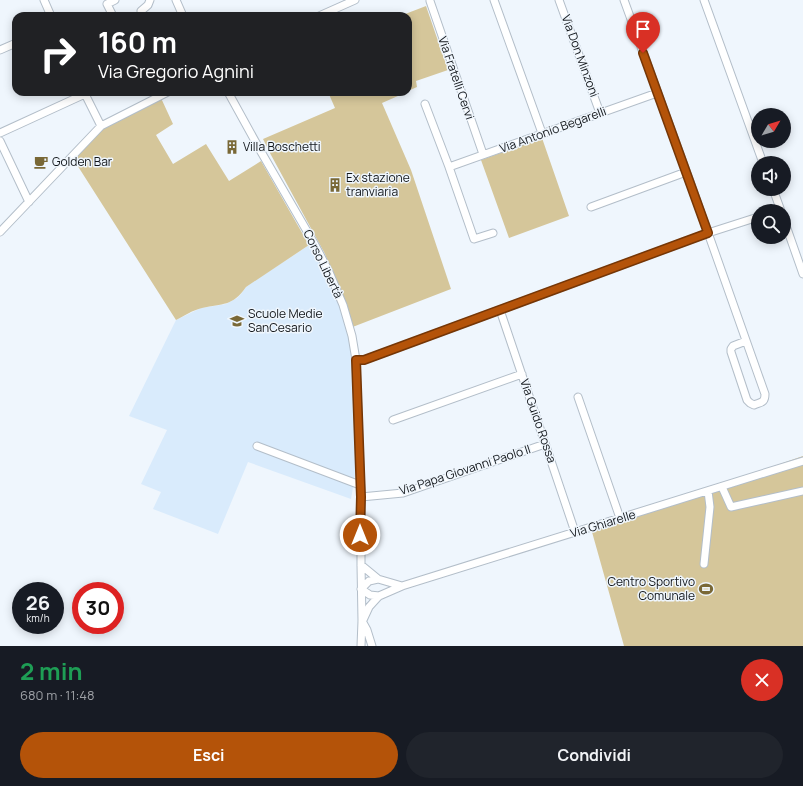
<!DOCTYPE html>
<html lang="it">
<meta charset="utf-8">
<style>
:root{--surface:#171b24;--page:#20242c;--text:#f1f3f6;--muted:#9ea1a6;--accent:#b45309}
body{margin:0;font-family:Manrope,sans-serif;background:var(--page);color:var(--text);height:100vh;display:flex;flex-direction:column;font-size:15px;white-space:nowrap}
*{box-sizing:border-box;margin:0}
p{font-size:13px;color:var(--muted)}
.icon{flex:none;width:22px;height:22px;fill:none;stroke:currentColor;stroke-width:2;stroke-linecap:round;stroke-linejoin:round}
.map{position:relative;height:646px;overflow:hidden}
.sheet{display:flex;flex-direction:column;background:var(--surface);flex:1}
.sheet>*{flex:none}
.top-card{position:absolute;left:12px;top:12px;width:400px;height:84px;border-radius:12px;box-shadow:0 2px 10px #0003;background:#202124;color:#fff;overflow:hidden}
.needle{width:26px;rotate:52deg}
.buttons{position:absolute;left:751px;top:108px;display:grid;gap:8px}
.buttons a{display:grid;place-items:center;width:40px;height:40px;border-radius:50%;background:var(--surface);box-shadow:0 2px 10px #0003;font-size:20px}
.speed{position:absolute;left:12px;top:582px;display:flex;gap:8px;font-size:20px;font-weight:700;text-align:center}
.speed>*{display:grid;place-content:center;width:52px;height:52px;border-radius:50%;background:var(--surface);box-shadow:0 2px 10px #0003;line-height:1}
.speed small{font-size:10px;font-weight:400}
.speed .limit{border:6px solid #d22;background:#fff;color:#111}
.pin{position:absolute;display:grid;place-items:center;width:34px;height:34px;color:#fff;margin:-41px -17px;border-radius:50% 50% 50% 0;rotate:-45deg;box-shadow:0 0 4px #0007}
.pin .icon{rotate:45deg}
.me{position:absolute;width:44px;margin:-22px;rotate:0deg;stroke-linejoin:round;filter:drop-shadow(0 0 3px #0008)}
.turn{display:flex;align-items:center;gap:14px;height:84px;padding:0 20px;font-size:18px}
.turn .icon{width:52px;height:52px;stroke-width:2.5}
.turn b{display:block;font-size:28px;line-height:34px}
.round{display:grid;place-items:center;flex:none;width:42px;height:42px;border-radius:21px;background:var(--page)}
.overview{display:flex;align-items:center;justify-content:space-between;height:68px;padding:0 20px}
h1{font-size:24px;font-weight:700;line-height:30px;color:#1e9e55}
.action{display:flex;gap:8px;margin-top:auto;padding:8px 20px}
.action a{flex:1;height:46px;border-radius:24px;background:var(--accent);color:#fff;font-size:16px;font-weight:700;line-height:46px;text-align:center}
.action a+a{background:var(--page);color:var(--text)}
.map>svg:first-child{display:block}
.built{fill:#d9ebfc}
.green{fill:#d5c69a}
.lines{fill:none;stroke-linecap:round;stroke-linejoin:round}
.minor-casing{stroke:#b3bec9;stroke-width:9}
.minor{stroke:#fff;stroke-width:7}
.route-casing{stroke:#753606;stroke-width:10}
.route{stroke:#b45309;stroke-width:7}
.labels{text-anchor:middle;stroke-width:3;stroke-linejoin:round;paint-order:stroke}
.street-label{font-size:12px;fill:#12161a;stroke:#eff6fd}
.poi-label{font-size:12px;fill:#12161a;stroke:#eff6fd;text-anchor:start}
</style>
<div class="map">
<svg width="803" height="646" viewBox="0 0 803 646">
<rect width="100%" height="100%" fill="#eff6fd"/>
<path class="built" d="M 317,240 L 325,254 L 341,299 L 354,366 L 356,470 L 351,499 L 248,462 L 218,534 L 153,509 L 161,492 L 141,484 L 167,430 L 129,416 L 176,320 L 201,308 L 226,304 L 237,298 L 241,294 L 246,287 L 253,282 Z"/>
<path class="green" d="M 426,6 L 448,70 L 416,81 L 417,87 L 408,91 L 408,16 L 400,16 Z
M 328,92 L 407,92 L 382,103 L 411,170 L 451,289 L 350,328 L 341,299 L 325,254 L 271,155 L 263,139 L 335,108 Z
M 161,98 L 173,124 L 156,135 L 173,164 L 206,144 L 229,181 L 261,161 L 309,245 L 246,287 C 232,307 223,303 202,308 C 193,310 184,316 176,320 L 72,157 L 108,124 Z
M 542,138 L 569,216 L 509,238 L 481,160 Z
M 803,456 L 803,646 L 624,646 L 592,532 L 668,503 Z"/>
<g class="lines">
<defs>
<path id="minor" d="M 44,0 L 51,16
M 176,0 L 183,16
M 494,0 L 542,133
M 559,0 L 600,113
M 624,0 L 689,179 L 765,394 C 765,403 761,402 754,405 L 750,403 L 747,400 L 731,352 L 731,349 L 733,346 L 746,341
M 704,0 L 763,163
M 430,1 L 483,154
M 113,16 L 107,4 L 115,0
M 143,16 L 141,11 L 148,5 L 150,0
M 319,16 L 355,0
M 0,50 L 16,43
M 84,92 L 101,126
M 228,92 L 260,150 L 315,245 L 329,272 L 343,305 L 352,336 L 356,360 L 361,497 L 361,565 L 362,621 L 361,646
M 425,104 L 449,167
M 0,133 L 85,94
M 0,141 L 29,202
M 773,189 L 781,211
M 591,207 L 686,172
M 784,220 L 803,274
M 0,232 L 101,126 L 168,92
M 493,233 L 474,239 L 449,167 L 657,93
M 500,310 L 575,532
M 356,360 L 364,360 L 708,233 L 758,217
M 578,397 L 620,518
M 393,420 L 522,374
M 257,446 L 360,485
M 722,487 L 731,507 L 803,491
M 361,497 L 403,493 L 545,444
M 704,564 L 710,507 L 708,491
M 361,565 L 378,579 L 402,586
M 361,589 L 369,581 L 378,579
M 361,589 L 370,595 L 379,596
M 363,620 L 369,607 L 379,596 L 402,586 L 803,461
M 362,621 L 367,630 L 372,646"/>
</defs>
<use href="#minor" class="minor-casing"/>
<use href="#minor" class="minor"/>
</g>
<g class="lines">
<defs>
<path id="route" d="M 360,535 L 361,497 L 356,360 L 364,360 L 708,233 L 643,53"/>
</defs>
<use href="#route" class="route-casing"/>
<use href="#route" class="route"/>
</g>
<defs>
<symbol id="building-bare" viewBox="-9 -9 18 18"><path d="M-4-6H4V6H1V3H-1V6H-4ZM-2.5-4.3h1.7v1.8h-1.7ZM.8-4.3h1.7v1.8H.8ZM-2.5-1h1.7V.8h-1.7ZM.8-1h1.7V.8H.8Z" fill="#796836" stroke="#eff6fd" stroke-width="2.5" paint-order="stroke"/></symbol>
<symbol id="cafe-bare" viewBox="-9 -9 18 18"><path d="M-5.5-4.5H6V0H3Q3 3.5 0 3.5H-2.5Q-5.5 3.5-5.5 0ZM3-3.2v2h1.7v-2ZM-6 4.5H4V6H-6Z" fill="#796836" stroke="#eff6fd" stroke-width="2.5" paint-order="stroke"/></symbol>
<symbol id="school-bare" viewBox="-9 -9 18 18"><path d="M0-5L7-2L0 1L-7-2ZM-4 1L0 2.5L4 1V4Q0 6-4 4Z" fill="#796836" stroke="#eff6fd" stroke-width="2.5" paint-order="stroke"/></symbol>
<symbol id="stadium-bare" viewBox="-9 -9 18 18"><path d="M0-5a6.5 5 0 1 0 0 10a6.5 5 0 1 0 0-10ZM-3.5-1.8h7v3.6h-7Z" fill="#796836" stroke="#eff6fd" stroke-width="2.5" paint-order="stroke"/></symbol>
</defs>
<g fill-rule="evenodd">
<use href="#building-bare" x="222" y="137" width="20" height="20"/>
<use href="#cafe-bare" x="31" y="152" width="20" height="20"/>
<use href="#building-bare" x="325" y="175" width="20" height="20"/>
<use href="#school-bare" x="227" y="311" width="20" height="20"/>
<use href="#stadium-bare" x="696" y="579" width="20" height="20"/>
</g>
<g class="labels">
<g class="street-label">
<text transform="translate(580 56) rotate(70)" y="4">Via Don Minzoni</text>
<text transform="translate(456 78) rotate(71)" y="4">Via Fratelli Cervi</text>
<text transform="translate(553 130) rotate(-20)" y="4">Via Antonio Begarelli</text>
<text transform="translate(323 264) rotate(64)" y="4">Corso Libertà</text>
<text transform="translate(538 421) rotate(71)" y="4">Via Guido Rossa</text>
<text transform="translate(465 470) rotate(-18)" y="4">Via Papa Giovanni Paolo II</text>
<text transform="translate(603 524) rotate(-17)" y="4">Via Ghiarelle</text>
</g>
<g class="poi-label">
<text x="243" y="151">Villa Boschetti</text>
<text x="52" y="166">Golden Bar</text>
<text x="346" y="182">Ex stazione<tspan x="346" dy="14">tranviaria</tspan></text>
<text x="248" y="318">Scuole Medie<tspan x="248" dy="14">SanCesario</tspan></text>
<text x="695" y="586" text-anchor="end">Centro Sportivo<tspan x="695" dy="14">Comunale</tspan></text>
</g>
</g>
</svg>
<div class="buttons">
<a><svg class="needle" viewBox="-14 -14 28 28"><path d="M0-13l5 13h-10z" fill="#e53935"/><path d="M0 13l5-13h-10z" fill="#9ea1a6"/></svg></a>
<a><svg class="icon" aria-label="sound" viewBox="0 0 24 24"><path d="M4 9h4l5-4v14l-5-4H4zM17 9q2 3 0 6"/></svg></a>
<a><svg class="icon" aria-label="search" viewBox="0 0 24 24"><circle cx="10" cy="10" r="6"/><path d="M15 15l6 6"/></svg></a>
</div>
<div class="speed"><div>26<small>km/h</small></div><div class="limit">30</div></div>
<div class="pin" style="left:643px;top:53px;background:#d93025"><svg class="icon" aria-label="arrive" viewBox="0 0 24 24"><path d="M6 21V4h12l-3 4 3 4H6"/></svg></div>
<svg class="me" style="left:360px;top:535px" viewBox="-20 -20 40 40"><circle r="17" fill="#b45309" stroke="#fff" stroke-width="3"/><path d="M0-11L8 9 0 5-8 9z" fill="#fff"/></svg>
<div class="top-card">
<div class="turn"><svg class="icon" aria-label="right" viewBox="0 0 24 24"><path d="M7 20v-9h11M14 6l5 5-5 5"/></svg><div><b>160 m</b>Via Gregorio Agnini</div></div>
</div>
</div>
<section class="sheet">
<div class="overview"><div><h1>2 min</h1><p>680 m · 11:48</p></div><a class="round" style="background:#d93025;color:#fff"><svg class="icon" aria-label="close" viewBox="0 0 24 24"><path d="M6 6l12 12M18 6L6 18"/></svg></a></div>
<div class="action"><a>Esci</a><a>Condividi</a></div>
</section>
